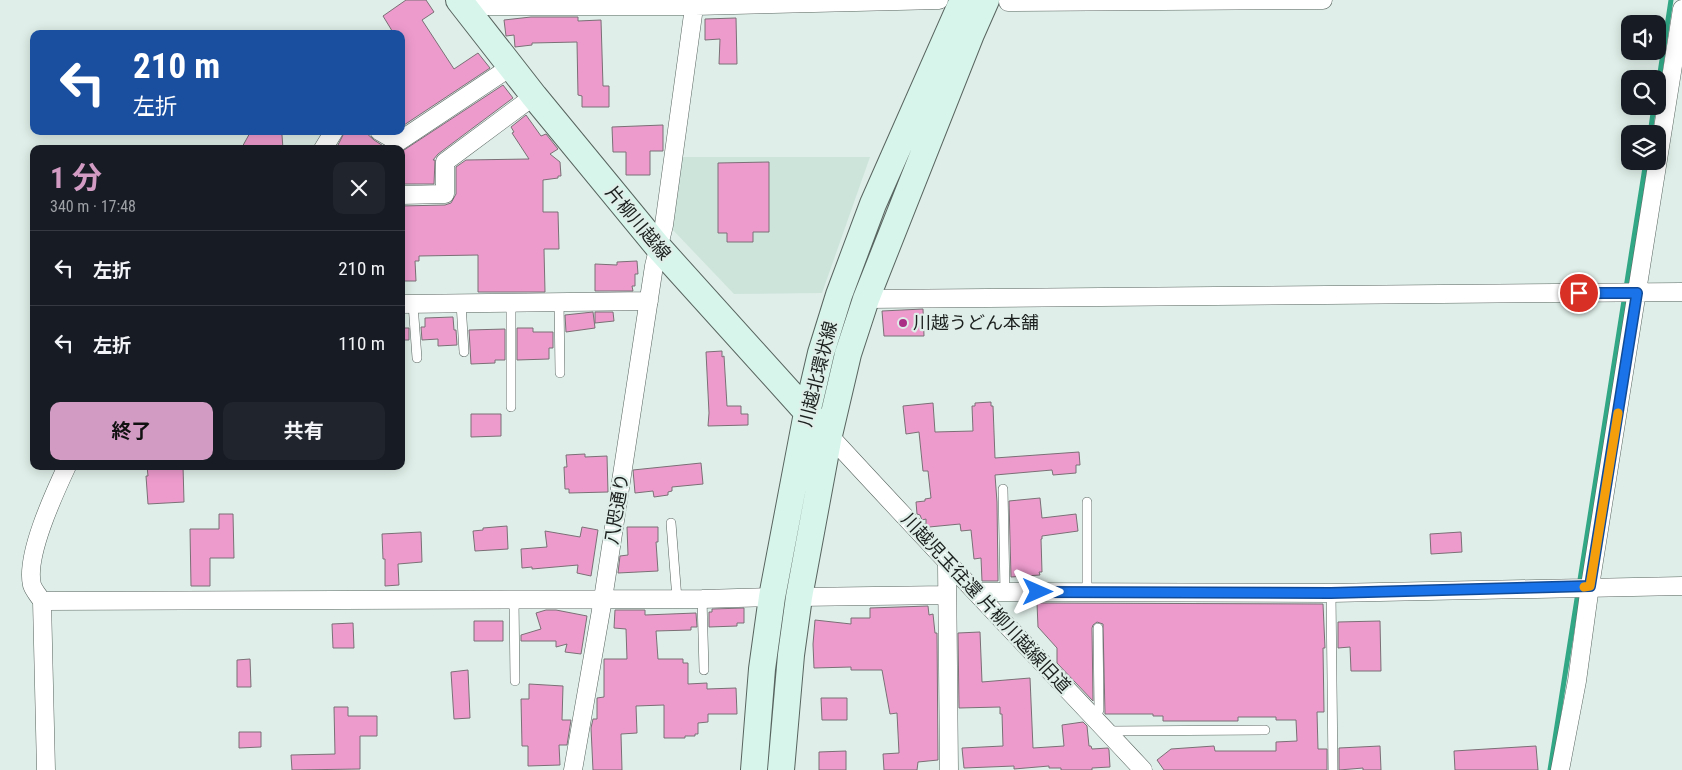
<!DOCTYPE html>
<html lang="ja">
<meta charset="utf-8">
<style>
:root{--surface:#171b24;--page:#20242c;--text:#f1f3f6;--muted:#9ea1a6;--line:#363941;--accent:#d19bc3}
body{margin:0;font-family:"Roboto Condensed","Noto Sans JP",sans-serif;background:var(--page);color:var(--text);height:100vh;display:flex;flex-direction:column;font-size:19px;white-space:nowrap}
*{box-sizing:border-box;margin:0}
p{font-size:16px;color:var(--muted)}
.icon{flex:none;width:28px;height:28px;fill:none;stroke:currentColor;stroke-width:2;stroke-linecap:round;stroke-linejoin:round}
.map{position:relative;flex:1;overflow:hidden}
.sheet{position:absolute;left:30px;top:145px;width:375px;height:325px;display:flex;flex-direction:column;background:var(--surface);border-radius:10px;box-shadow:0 2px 12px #0003}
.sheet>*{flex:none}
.top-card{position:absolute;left:30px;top:30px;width:375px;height:105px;border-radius:10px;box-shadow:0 2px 12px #0003;background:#1a4fa0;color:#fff;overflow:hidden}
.fabs{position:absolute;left:1621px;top:15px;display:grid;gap:10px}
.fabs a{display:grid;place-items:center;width:45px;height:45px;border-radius:10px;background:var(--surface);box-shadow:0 2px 12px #0003;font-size:25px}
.pin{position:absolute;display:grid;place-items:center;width:42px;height:42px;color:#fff;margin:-21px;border:2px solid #fff;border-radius:50%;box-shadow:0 1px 5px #0007}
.me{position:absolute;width:55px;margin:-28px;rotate:90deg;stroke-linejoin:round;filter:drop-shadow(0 0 4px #0008)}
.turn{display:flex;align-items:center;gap:18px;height:105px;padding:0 20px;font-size:22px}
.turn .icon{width:65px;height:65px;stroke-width:2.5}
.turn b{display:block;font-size:35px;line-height:42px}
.round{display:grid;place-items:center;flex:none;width:52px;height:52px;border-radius:10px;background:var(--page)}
.head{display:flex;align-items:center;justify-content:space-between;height:85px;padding:0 20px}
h1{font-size:30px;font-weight:700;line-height:38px;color:var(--accent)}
.action{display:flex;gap:10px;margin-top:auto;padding:10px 20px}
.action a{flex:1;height:58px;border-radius:10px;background:var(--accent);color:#111;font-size:20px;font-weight:700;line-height:58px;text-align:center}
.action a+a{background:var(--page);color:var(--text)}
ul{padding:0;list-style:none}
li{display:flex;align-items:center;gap:15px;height:75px;padding:0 20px;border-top:1px solid var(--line)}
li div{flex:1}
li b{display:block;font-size:19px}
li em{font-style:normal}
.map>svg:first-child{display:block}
.built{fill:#cde4db}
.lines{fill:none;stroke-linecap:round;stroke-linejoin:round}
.stream{stroke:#31a785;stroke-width:5}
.building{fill:#ed9bcd;stroke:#7b7076}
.service-casing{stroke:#58645f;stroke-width:10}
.minor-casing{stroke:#58645f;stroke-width:19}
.secondary-casing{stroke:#58645f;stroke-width:28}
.service{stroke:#fff;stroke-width:9}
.minor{stroke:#fff;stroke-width:18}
.secondary{stroke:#d7f5eb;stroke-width:26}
.route-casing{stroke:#114b97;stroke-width:12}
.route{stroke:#1a73e8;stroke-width:9}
.slow{stroke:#f59e0b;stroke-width:9}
.poi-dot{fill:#aa3085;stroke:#dfeee8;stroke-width:2}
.labels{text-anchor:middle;stroke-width:4.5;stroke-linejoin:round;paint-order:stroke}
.street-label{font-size:18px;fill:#1b201e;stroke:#dfeee8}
.poi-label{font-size:18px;fill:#1b201e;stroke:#dfeee8;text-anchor:start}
</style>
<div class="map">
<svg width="1682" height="770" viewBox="0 0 1682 770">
<rect width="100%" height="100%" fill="#dfeee8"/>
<path class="built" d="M 682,157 L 870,157 L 822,293 L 734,294 L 672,229 Z"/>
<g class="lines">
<path class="stream" d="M 1658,86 L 1671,0
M 1650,134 L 1654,106
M 1550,770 L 1646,161"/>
</g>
<path class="building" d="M 406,0 L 426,0 L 434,12 L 422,20 L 454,69 L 478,53 L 490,68 L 401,127 L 401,34 L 394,34 L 383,16 Z
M 531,17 L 578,17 L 578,21 L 601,20 L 603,86 L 609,86 L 609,107 L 582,107 L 582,96 L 578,95 L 577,42 L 532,43 L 532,45 L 515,47 L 514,35 L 506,36 L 504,20 Z
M 736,18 L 737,64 L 719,64 L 720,39 L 705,40 L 705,19 Z
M 503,85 L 513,98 L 438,154 L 433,160 L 435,160 L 434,184 L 401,184 L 401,152 Z
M 526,115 L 541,136 L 546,134 L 558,149 L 550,154 L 560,162 L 561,176 L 558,176 L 558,178 L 543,180 L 543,212 L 558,212 L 559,249 L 544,249 L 545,292 L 478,292 L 478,255 L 419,256 L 419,261 L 415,261 L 416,281 L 401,281 L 401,206 L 445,205 L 451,203 L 456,194 L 456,167 L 466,160 L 529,159 L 512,133 L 514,132 L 511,127 Z
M 663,125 L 663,151 L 650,151 L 650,175 L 626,175 L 626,152 L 613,152 L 612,127 Z
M 251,131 L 276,131 L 282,135 L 283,149 L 241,149 Z
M 345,131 L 364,131 L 374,140 L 388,149 L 343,149 L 338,145 Z
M 769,162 L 769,232 L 753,232 L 753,242 L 727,242 L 727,233 L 718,233 L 718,163 Z
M 637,261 L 638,274 L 635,274 L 635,286 L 632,286 L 633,291 L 595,291 L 595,264 L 617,265 L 617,262 Z
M 923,309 L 924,336 L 884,336 L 882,311 Z
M 593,312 L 595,328 L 566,332 L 565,315 Z
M 595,312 L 613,312 L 614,321 L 595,323 Z
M 453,317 L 454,330 L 456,330 L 457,345 L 438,346 L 438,339 L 422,340 L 421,327 L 425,327 L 425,318 Z
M 401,328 L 409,328 L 409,340 L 401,340 Z
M 517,328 L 533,328 L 533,332 L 553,332 L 553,348 L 549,348 L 549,359 L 517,360 Z
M 505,329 L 505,360 L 495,360 L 495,363 L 471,364 L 469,330 Z
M 722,351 L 722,357 L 724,356 L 727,406 L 741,406 L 741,414 L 748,414 L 748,425 L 708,426 L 709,413 L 706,352 Z
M 991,402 L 991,406 L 993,406 L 995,458 L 1079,452 L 1080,465 L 1076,465 L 1076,473 L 1053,475 L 1052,470 L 995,475 L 997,502 L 998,578 L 998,581 L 982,581 L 981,558 L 974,559 L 971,530 L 961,531 L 960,524 L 929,527 L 926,524 L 926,519 L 922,520 L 920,515 L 917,514 L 916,502 L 925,501 L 925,499 L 931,498 L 928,471 L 923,471 L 919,432 L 906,434 L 903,406 L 933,403 L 935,432 L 973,431 L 972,406 L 975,406 L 975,403 Z
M 471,414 L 501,414 L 501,436 L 471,437 Z
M 585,454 L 585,457 L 607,456 L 608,492 L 569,493 L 569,489 L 565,489 L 564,467 L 567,467 L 566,455 Z
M 701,463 L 703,484 L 672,487 L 672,491 L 668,492 L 668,495 L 654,497 L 653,491 L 635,493 L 633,470 Z
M 147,466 L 183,466 L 184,502 L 148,504 L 146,476 L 148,476 Z
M 1040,498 L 1042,518 L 1076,514 L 1078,531 L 1042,536 L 1042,539 L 1041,539 L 1042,572 L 1039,572 L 1040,575 L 1011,577 L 1009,501 Z
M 219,514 L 233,514 L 234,558 L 210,558 L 210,586 L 191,586 L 190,529 L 219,529 Z
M 507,526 L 508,549 L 475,551 L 473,531 L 483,530 L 483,528 Z
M 582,527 L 598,530 L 591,576 L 577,573 L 578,565 L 532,569 L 532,567 L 522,568 L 521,549 L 547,547 L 545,531 L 580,537 Z
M 627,527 L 658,527 L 658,542 L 656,542 L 658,571 L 618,573 L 620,556 L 628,555 Z
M 421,532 L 422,562 L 398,564 L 399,585 L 385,586 L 385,559 L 383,559 L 382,534 Z
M 1461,532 L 1462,552 L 1431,554 L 1430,534 Z
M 1037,603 L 1323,604 L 1325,648 L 1323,648 L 1324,712 L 1317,712 L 1318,749 L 1327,749 L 1327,770 L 1164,770 L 1157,760 L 1171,749 L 1214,746 L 1215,751 L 1276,751 L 1276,742 L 1297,741 L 1296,720 L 1276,720 L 1276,717 L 1238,717 L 1238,721 L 1163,721 L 1163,716 L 1153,716 L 1153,714 L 1105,714 L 1103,624 L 1097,622 L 1093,625 L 1092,628 L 1093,701 L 1057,663 L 1057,648 L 1038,627 Z
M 928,606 L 929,615 L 933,614 L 935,633 L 937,633 L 938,760 L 918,762 L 917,770 L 884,770 L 883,754 L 899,753 L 897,713 L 890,714 L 882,670 L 851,670 L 851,667 L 814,668 L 813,644 L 815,620 L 851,624 L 851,618 L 870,618 L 870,608 Z
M 744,608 L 744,623 L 737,623 L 737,626 L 709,627 L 709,612 L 712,612 L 712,609 Z
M 546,610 L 556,610 L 587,616 L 581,654 L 565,652 L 567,644 L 556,647 L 556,641 L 521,641 L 521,635 L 541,629 L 536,613 Z
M 615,610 L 645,610 L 645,615 L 696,613 L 697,627 L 691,627 L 691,630 L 656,631 L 658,659 L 683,659 L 683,663 L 688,663 L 688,684 L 707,683 L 707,689 L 736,688 L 737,714 L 708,714 L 708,722 L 698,723 L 698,734 L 695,734 L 695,736 L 685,736 L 685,738 L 664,738 L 664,705 L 636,706 L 637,733 L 621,734 L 622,770 L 593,770 L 591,728 L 593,719 L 597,719 L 597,698 L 604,697 L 604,659 L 627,659 L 626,629 L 614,628 Z
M 474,621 L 503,621 L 503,641 L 474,641 Z
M 1380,621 L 1381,671 L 1351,671 L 1350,647 L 1338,648 L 1338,622 Z
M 353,623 L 354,648 L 333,648 L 332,624 Z
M 980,632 L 982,682 L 1030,678 L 1033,748 L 1064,746 L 1062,725 L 1083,722 L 1087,726 L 1089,746 L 1091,746 L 1092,749 L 1108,748 L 1109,750 L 1110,767 L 1092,768 L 1092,770 L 1061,770 L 1061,768 L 1049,768 L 1049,766 L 1014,769 L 1014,766 L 964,768 L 962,748 L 1003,746 L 1002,714 L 1000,714 L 1000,707 L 959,708 L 958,633 Z
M 250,659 L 251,687 L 237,687 L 237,660 Z
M 468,670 L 470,718 L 454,719 L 451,672 Z
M 529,684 L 563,686 L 562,720 L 571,720 L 567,745 L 559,745 L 560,765 L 528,766 L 528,746 L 522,746 L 521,699 L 529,699 Z
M 821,698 L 847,698 L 847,720 L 822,720 Z
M 334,707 L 348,707 L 348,716 L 377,716 L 377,736 L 360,736 L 360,769 L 292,770 L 291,755 L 335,754 Z
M 239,732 L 261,732 L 261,747 L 239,748 Z
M 1380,746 L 1381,770 L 1363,770 L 1363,768 L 1339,770 L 1339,748 Z
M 1536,746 L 1538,770 L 1455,770 L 1454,751 Z
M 846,751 L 846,770 L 819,770 L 819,752 Z"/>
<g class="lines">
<defs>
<path id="service" d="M 559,301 L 560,373
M 511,302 L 511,407
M 461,303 L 464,352
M 413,304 L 417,358
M 1003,489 L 1005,592
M 1087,502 L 1087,592
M 671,523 L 677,599
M 1331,593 L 1333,770
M 514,599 L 515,681
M 702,599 L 704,670
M 1095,719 L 1099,710 L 1098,628
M 1107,731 L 1265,730"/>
<path id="minor" d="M 1008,2 L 1323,0
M 464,6 L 695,6 L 939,0
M 379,131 L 398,142 L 512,66
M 323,149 L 334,131
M 401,195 L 445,194 L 445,162 L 534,96
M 866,299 L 1682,292
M 401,304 L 649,301
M 829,435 C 933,548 1038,658 1143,770
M 947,564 L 949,770
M 977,592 L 1331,593 L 1682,586
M 799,597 L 947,595
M 42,601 C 39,596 34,591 32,585 C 25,556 54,494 67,466
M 46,770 L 42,601 L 702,599 L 772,597
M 573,770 L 603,599 L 654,266 L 664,225 L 695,0
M 1560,770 L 1577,681 L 1590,586 L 1682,9"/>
<path id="secondary" d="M 459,0 L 534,96 L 659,248 L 816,422
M 754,770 L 762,669 L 772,597 L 807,413 L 821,353 L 839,295 L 873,204 L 963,0
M 781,770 L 791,655 L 799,597 L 829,435 L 848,354 L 866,299 L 971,34 L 986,0"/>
</defs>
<use href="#service" class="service-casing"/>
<use href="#minor" class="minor-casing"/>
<use href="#secondary" class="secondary-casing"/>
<use href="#service" class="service"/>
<use href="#minor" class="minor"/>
<use href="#secondary" class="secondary"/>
</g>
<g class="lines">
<defs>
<path id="route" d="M 1038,592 L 1331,593 L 1590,586 L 1637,293 L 1579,293"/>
</defs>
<use href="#route" class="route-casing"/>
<use href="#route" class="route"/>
<path class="slow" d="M 1584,587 L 1590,586 L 1618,413"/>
</g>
<circle class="poi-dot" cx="903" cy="323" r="5"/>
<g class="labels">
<g class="street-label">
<text transform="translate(638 223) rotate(50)" y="6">片柳川越線</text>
<text transform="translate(818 374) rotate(-76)" y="6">川越北環状線</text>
<text transform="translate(617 509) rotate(-81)" y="6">八咫通り</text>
<text transform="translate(986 603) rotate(47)" y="6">川越児玉往還 片柳川越線旧道</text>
</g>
<g class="poi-label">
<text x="913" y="329">川越うどん本舗</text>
</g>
</g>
</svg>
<div class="fabs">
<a><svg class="icon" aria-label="sound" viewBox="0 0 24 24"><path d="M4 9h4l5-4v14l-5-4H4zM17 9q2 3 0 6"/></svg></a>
<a><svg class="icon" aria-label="search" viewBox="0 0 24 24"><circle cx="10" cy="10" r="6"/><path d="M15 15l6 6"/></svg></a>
<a><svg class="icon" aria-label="layers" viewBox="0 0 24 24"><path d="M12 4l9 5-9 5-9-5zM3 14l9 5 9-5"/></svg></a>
</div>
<div class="pin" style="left:1579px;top:293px;background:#d93025"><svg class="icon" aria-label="arrive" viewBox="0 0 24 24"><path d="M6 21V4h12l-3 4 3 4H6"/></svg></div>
<svg class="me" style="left:1038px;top:592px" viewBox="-20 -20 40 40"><path d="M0-17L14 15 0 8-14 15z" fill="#1a73e8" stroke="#fff" stroke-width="4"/></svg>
<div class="top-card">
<div class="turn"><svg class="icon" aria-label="left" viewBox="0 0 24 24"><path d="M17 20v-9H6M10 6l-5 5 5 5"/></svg><div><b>210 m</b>左折</div></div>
</div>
<section class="sheet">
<div class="head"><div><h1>1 分</h1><p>340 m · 17:48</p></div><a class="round"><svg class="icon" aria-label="close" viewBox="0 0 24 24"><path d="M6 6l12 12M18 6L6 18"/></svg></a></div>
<ul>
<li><svg class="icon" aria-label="left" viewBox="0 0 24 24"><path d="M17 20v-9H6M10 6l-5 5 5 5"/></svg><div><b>左折</b></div><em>210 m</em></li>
<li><svg class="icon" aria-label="left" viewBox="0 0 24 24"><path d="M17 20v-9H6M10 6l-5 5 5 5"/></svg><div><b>左折</b></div><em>110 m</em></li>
</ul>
<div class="action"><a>終了</a><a>共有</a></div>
</section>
</div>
